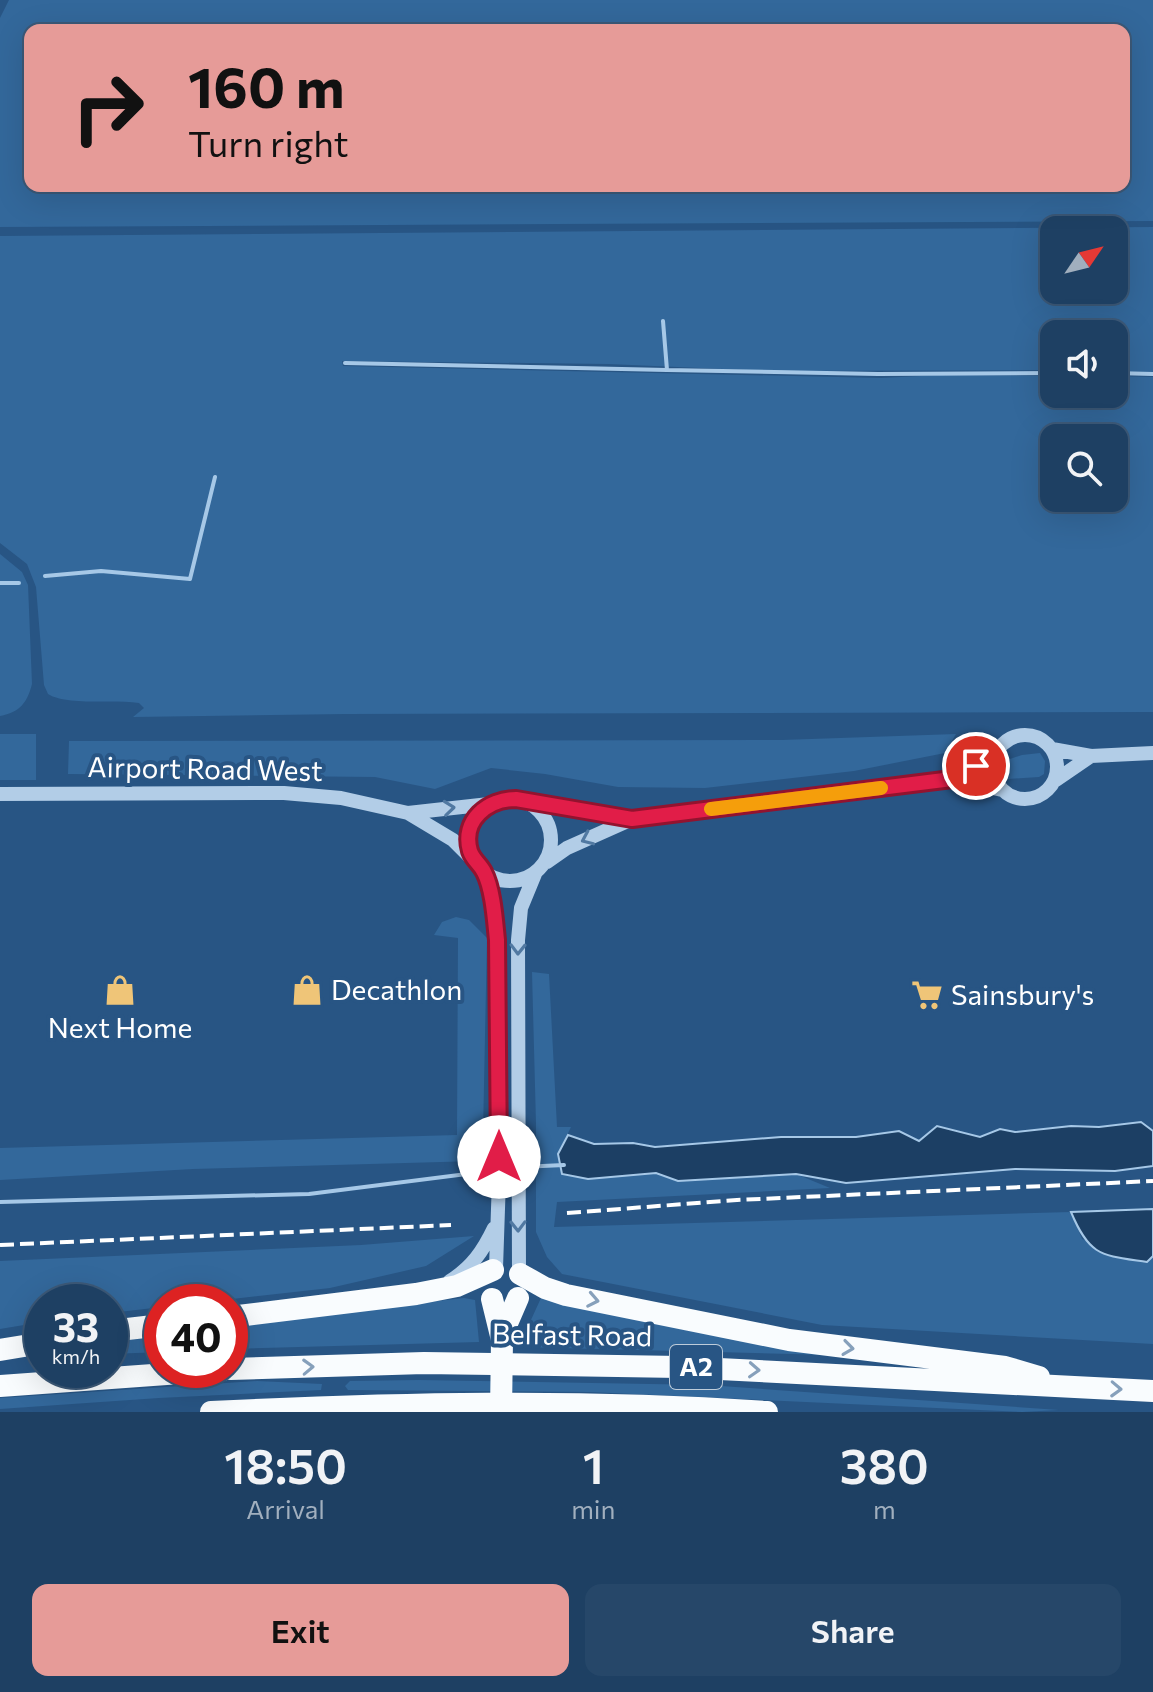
<!DOCTYPE html>
<style>
:root{--surface:#1e4063;--page:#264769;--text:#f1f3f6;--muted:#a1afbe;--line:#3c5978;--accent:#e69b98}
body{margin:0;font-family:Commissioner,sans-serif;background:var(--page);color:var(--text);height:100vh;display:flex;flex-direction:column;font-size:30px;white-space:nowrap}
*{box-sizing:border-box;margin:0}
p{font-size:26px;color:var(--muted)}
.icon{flex:none;width:44px;height:44px;fill:none;stroke:currentColor;stroke-width:2;stroke-linecap:round;stroke-linejoin:round}
.map{position:relative;height:1412px;overflow:hidden}
.panel{display:flex;flex-direction:column;background:var(--surface);flex:1}
.panel>*{flex:none}
.top-card{position:absolute;left:24px;top:24px;width:1106px;height:168px;border-radius:16px;box-shadow:0 8px 32px #0002,0 0 0 2px var(--line);background:#e69b98;color:#111;overflow:hidden}
.needle{width:52px;rotate:55deg}
.controls{position:absolute;left:1040px;top:216px;display:grid;gap:16px}
.controls a{display:grid;place-items:center;width:88px;height:88px;border-radius:16px;background:var(--surface);box-shadow:0 8px 32px #0002,0 0 0 2px var(--line);font-size:40px}
.speed{position:absolute;left:24px;top:1284px;display:flex;gap:16px;font-size:40px;font-weight:700;text-align:center}
.speed>*{display:grid;place-content:center;width:104px;height:104px;border-radius:50%;background:var(--surface);box-shadow:0 8px 32px #0002,0 0 0 2px var(--line);line-height:1}
.speed small{font-size:20px;font-weight:400}
.speed .limit{border:12px solid #d22;background:#fff;color:#111}
.pin{position:absolute;display:grid;place-items:center;width:68px;height:68px;color:#fff;margin:-34px;border:4px solid #fff;border-radius:50%;box-shadow:0 2px 8px #0007}
.me{position:absolute;width:88px;margin:-44px;rotate:0deg;stroke-linejoin:round;filter:drop-shadow(0 0 6px #0008)}
.turn{display:flex;align-items:center;gap:28px;height:168px;padding:0 32px;font-size:36px}
.turn .icon{width:104px;height:104px;stroke-width:2.5}
.turn b{display:block;font-size:56px;line-height:68px}
.eta{display:flex;justify-content:space-evenly;align-items:center;height:136px;text-align:center}
.eta b{font-size:48px;font-weight:600;line-height:56px}
.button{display:flex;gap:16px;margin-top:auto;padding:16px 32px}
.button a{flex:1;height:92px;border-radius:16px;background:var(--accent);color:#111;font-size:32px;font-weight:600;line-height:92px;text-align:center}
.button a+a{background:var(--page);color:var(--text)}
.map>svg:first-child{display:block}
.green{fill:#33689b;fill-rule:evenodd}
.water{fill:#1c3f64;stroke:#a6c8e7;stroke-width:2}
.lines{fill:none;stroke-linecap:round;stroke-linejoin:round}
.stream{stroke:#a6c8e7;stroke-width:4}
.tertiary{stroke:#b2cde7;stroke-width:14}
.trunk{stroke:#f9fcfe;stroke-width:22}
.rail{stroke:#fff;stroke-width:4;stroke-dasharray:14 6;stroke-linecap:butt}
.trunk-bridge{stroke:#f9fcfe;stroke-width:22}
.oneway{stroke:#5179a2}
.oneway2{stroke:#86a0bb}
.route-casing{stroke:#92132f;stroke-width:20}
.route{stroke:#e11d48;stroke-width:14}
.slow{stroke:#f59e0b;stroke-width:14}
.labels{text-anchor:middle;stroke-width:8;stroke-linejoin:round;paint-order:stroke}
.shield{fill:#285584;stroke:#beccda;stroke-width:2}
.shield-label{font-size:26px;font-weight:bold;fill:#fff}
.street-label{font-size:28px;fill:#fff;stroke:#285584}
.poi-label{font-size:28px;fill:#fff;stroke:#285584;text-anchor:start}
</style>
<div class="map">
<svg width="1153" height="1412" viewBox="0 0 1153 1412">
<rect width="100%" height="100%" fill="#285584"/>
<path class="green" d="M 9,0 L 1153,0 L 1153,221 L 0,227 L 0,18 ZM 30,30 L 1124,30 L 1124,186 L 30,186 Z
M 1153,227 L 1153,372 L 1114,372 L 1114,334 L 1054,334 L 1054,370 L 768,371 L 608,364 L 342,361 L 343,366 L 881,378 L 941,375 L 1054,376 L 1054,394 L 1114,394 L 1114,376 L 1153,377 L 1153,712 L 345,714 L 133,717 L 144,708 L 139,703 C 114,699 67,706 48,694 L 44,685 L 36,587 L 27,564 L 0,543 L 0,236 ZM 1054,230 L 1114,230 L 1114,290 L 1054,290 ZM 1054,438 L 1114,438 L 1114,498 L 1054,498 Z
M 0,554 L 22,572 L 28,585 L 32,684 C 27,703 20,712 0,716 Z
M 0,734 L 36,734 L 36,780 L 0,780 Z
M 956,734 L 945,753 L 854,771 L 705,788 L 618,787 L 545,774 L 491,768 L 435,789 L 375,777 L 68,774 L 69,741 L 782,740 Z
M 1040,753 L 1045,761 L 1044,774 L 1039,777 L 1008,779 L 1004,774 L 1004,761 L 1022,755 Z
M 456,917 L 469,920 L 487,938 L 483,1134 L 477,1161 L 193,1169 L 0,1180 L 0,1148 L 457,1135 L 458,938 L 434,935 L 442,922 Z
M 532,972 L 549,974 L 557,1127 L 571,1127 L 558,1154 L 588,1179 L 656,1173 L 678,1181 L 796,1174 L 830,1188 L 557,1202 L 554,1227 L 1071,1212 L 1082,1239 L 1146,1262 L 1153,1256 L 1153,1344 L 822,1325 L 562,1274 L 547,1257 L 536,1232 L 536,1124 Z
M 474,1236 L 426,1266 L 330,1288 L 206,1302 L 162,1302 L 162,1307 L 110,1313 L 110,1302 L 42,1302 L 42,1322 L 0,1329 L 0,1261 L 361,1245 Z
M 464,1298 L 475,1300 L 479,1342 L 230,1349 L 230,1324 Z
M 541,1298 L 831,1355 L 523,1347 L 525,1333 Z
M 162,1334 L 162,1352 L 110,1354 L 110,1341 Z
M 419,1380 L 707,1385 L 1059,1410 L 1022,1412 L 589,1392 L 348,1390 L 345,1386 L 350,1381 Z
M 257,1381 L 322,1384 L 321,1390 L 159,1398 L 0,1409 L 0,1398 Z"/>
<path class="water" d="M 1141,1122 L 1153,1131 L 1153,1166 L 1115,1171 L 1015,1169 L 846,1183 L 796,1174 L 678,1181 L 656,1173 L 588,1179 L 562,1174 L 558,1154 L 568,1135 L 594,1144 L 633,1143 L 655,1147 L 781,1137 L 856,1137 L 899,1131 L 919,1141 L 937,1126 L 980,1137 L 1000,1129 L 1015,1132 L 1071,1126 L 1099,1127 Z
M 1153,1209 L 1153,1256 L 1147,1262 C 1101,1255 1090,1257 1071,1212 Z"/>
<g class="lines">
<path class="stream" d="M 345,363 L 667,370 L 663,321
M 667,370 L 878,374 L 1054,373
M 1114,373 L 1153,374
M 45,576 L 101,571 L 190,579 L 215,477
M 0,583 L 19,583
M 0,1202 L 309,1194 L 521,1167 L 564,1165"/>
<path class="tertiary" d="M993 767a32 32 0 1 1 64 0a32 32 0 1 1-64 0Z
M 1052,749 L 1091,756 L 1153,753
M 952,779 L 996,753
M 1056,780 L 1091,756
M 0,794 L 284,793 L 341,798 L 408,813 L 489,804
M469 840a41 41 0 1 1 82 0a41 41 0 1 1-82 0Z
M 529,803 L 632,819 L 952,779 L 1002,790
M 408,813 L 453,840 L 472,859
M 547,862 L 567,848 L 632,819
M 484,872 L 495,913 L 497,940 L 499,1179 L 496,1268
M 519,1272 L 518,940 L 521,908 L 535,874
M 450,1281 C 472,1267 483,1251 494,1228"/>
<path class="trunk" d="M 520,1274 L 545,1288 L 566,1295 L 789,1340 L 1005,1367 L 1039,1377
M 492,1299 L 502,1340
M 230,1317 L 416,1294 L 457,1286 L 493,1270
M 110,1331 L 162,1325
M 502,1335 L 518,1298
M 0,1350 L 42,1343
M 230,1369 L 424,1363 L 680,1367 L 1153,1391
M 0,1386 L 222,1370
M 211,1412 C 396,1403 582,1399 767,1412"/>
<path class="rail" d="M 567,1213 L 737,1200 L 1153,1181
M 0,1245 L 451,1225"/>
<path class="trunk-bridge" d="M 501,1412 L 502,1340"/>
</g>
<defs><path id="oneway-chevron" d="M-2-3.5L2.5 0L-2 3.5" fill="none" stroke-width="1.6" stroke-linecap="round" stroke-linejoin="round" transform="scale(2)"/></defs>
<g class="oneway">
<use href="#oneway-chevron" transform="translate(449 808) rotate(-6)"/>
<use href="#oneway-chevron" transform="translate(587 839) rotate(156)"/>
<use href="#oneway-chevron" transform="translate(518 949) rotate(91)"/>
<use href="#oneway-chevron" transform="translate(518 1226) rotate(89)"/>
</g>
<g class="oneway2">
<use href="#oneway-chevron" transform="translate(593 1300) rotate(11)"/>
<use href="#oneway-chevron" transform="translate(848 1348) rotate(8)"/>
<use href="#oneway-chevron" transform="translate(308 1367) rotate(-2)"/>
<use href="#oneway-chevron" transform="translate(754 1370) rotate(3)"/>
<use href="#oneway-chevron" transform="translate(1116 1389) rotate(2)"/>
</g>
<g class="lines">
<defs>
<path id="route" d="M 499,1157 L 497,940 C 495,921 493,889 484,872 C 480,864 473,860 470,851 C 461,820 488,799 516,799 L 632,819 L 952,779 L 976,766"/>
</defs>
<use href="#route" class="route-casing"/>
<use href="#route" class="route"/>
<path class="slow" d="M 711,809 L 881,788"/>
</g>
<defs>
<symbol id="shop-bare" viewBox="-9 -9 18 18"><path d="M-5-2.5h2.3a2.7 3.5 0 0 1 5.4 0H5L5.5 6h-11ZM-1.5-2.5h3a1.5 2.3 0 0 0-3 0Z" fill="#efc578" stroke="#285584" stroke-width="2.5" paint-order="stroke"/></symbol>
<symbol id="supermarket-bare" viewBox="-9 -9 18 18"><path d="M-6-5.5h2.5l.6 2H6L4.5 2H-2.5L-4.4-4H-6ZM-1.5 3.2a1.3 1.3 0 1 0 .1 0ZM3 3.2a1.3 1.3 0 1 0 .1 0Z" fill="#efc578" stroke="#285584" stroke-width="2.5" paint-order="stroke"/></symbol>
</defs>
<g fill-rule="evenodd">
<use href="#shop-bare" x="98" y="968" width="44" height="44"/>
<use href="#shop-bare" x="285" y="968" width="44" height="44"/>
<use href="#supermarket-bare" x="905" y="973" width="44" height="44"/>
</g>
<g class="labels">
<rect class="shield" x="670" y="1345" width="52" height="44" rx="6"/>
<g class="shield-label">
<text x="696" y="1376">A2</text>
</g>
<g class="street-label">
<text transform="translate(205 769) rotate(1)" y="10">Airport Road West</text>
<text transform="translate(572 1335) rotate(1)" y="10">Belfast Road</text>
</g>
<g class="poi-label">
<text x="331" y="1000">Decathlon</text>
<text x="951" y="1005">Sainsbury's</text>
<text x="120" y="1038" text-anchor="middle">Next Home</text>
</g>
</g>
</svg>
<div class="controls">
<a><svg class="needle" viewBox="-14 -14 28 28"><path d="M0-13l5 13h-10z" fill="#e53935"/><path d="M0 13l5-13h-10z" fill="#a1afbe"/></svg></a>
<a><svg class="icon" aria-label="sound" viewBox="0 0 24 24"><path d="M4 9h4l5-4v14l-5-4H4zM17 9q2 3 0 6"/></svg></a>
<a><svg class="icon" aria-label="search" viewBox="0 0 24 24"><circle cx="10" cy="10" r="6"/><path d="M15 15l6 6"/></svg></a>
</div>
<div class="speed"><div>33<small>km/h</small></div><div class="limit">40</div></div>
<div class="pin" style="left:976px;top:766px;background:#d93025"><svg class="icon" aria-label="arrive" viewBox="0 0 24 24"><path d="M6 21V4h12l-3 4 3 4H6"/></svg></div>
<svg class="me" style="left:499px;top:1157px" viewBox="-20 -20 40 40"><circle r="19" fill="#fff"/><path d="M0-13L10 11 0 6-10 11z" fill="#e11d48"/></svg>
<div class="top-card">
<div class="turn"><svg class="icon" aria-label="right" viewBox="0 0 24 24"><path d="M7 20v-9h11M14 6l5 5-5 5"/></svg><div><b>160 m</b>Turn right</div></div>
</div>
</div>
<section class="panel">
<div class="eta">
<div><b>18:50</b><p>Arrival</p></div>
<div><b>1</b><p>min</p></div>
<div><b>380</b><p>m</p></div>
</div>
<div class="button"><a>Exit</a><a>Share</a></div>
</section>
